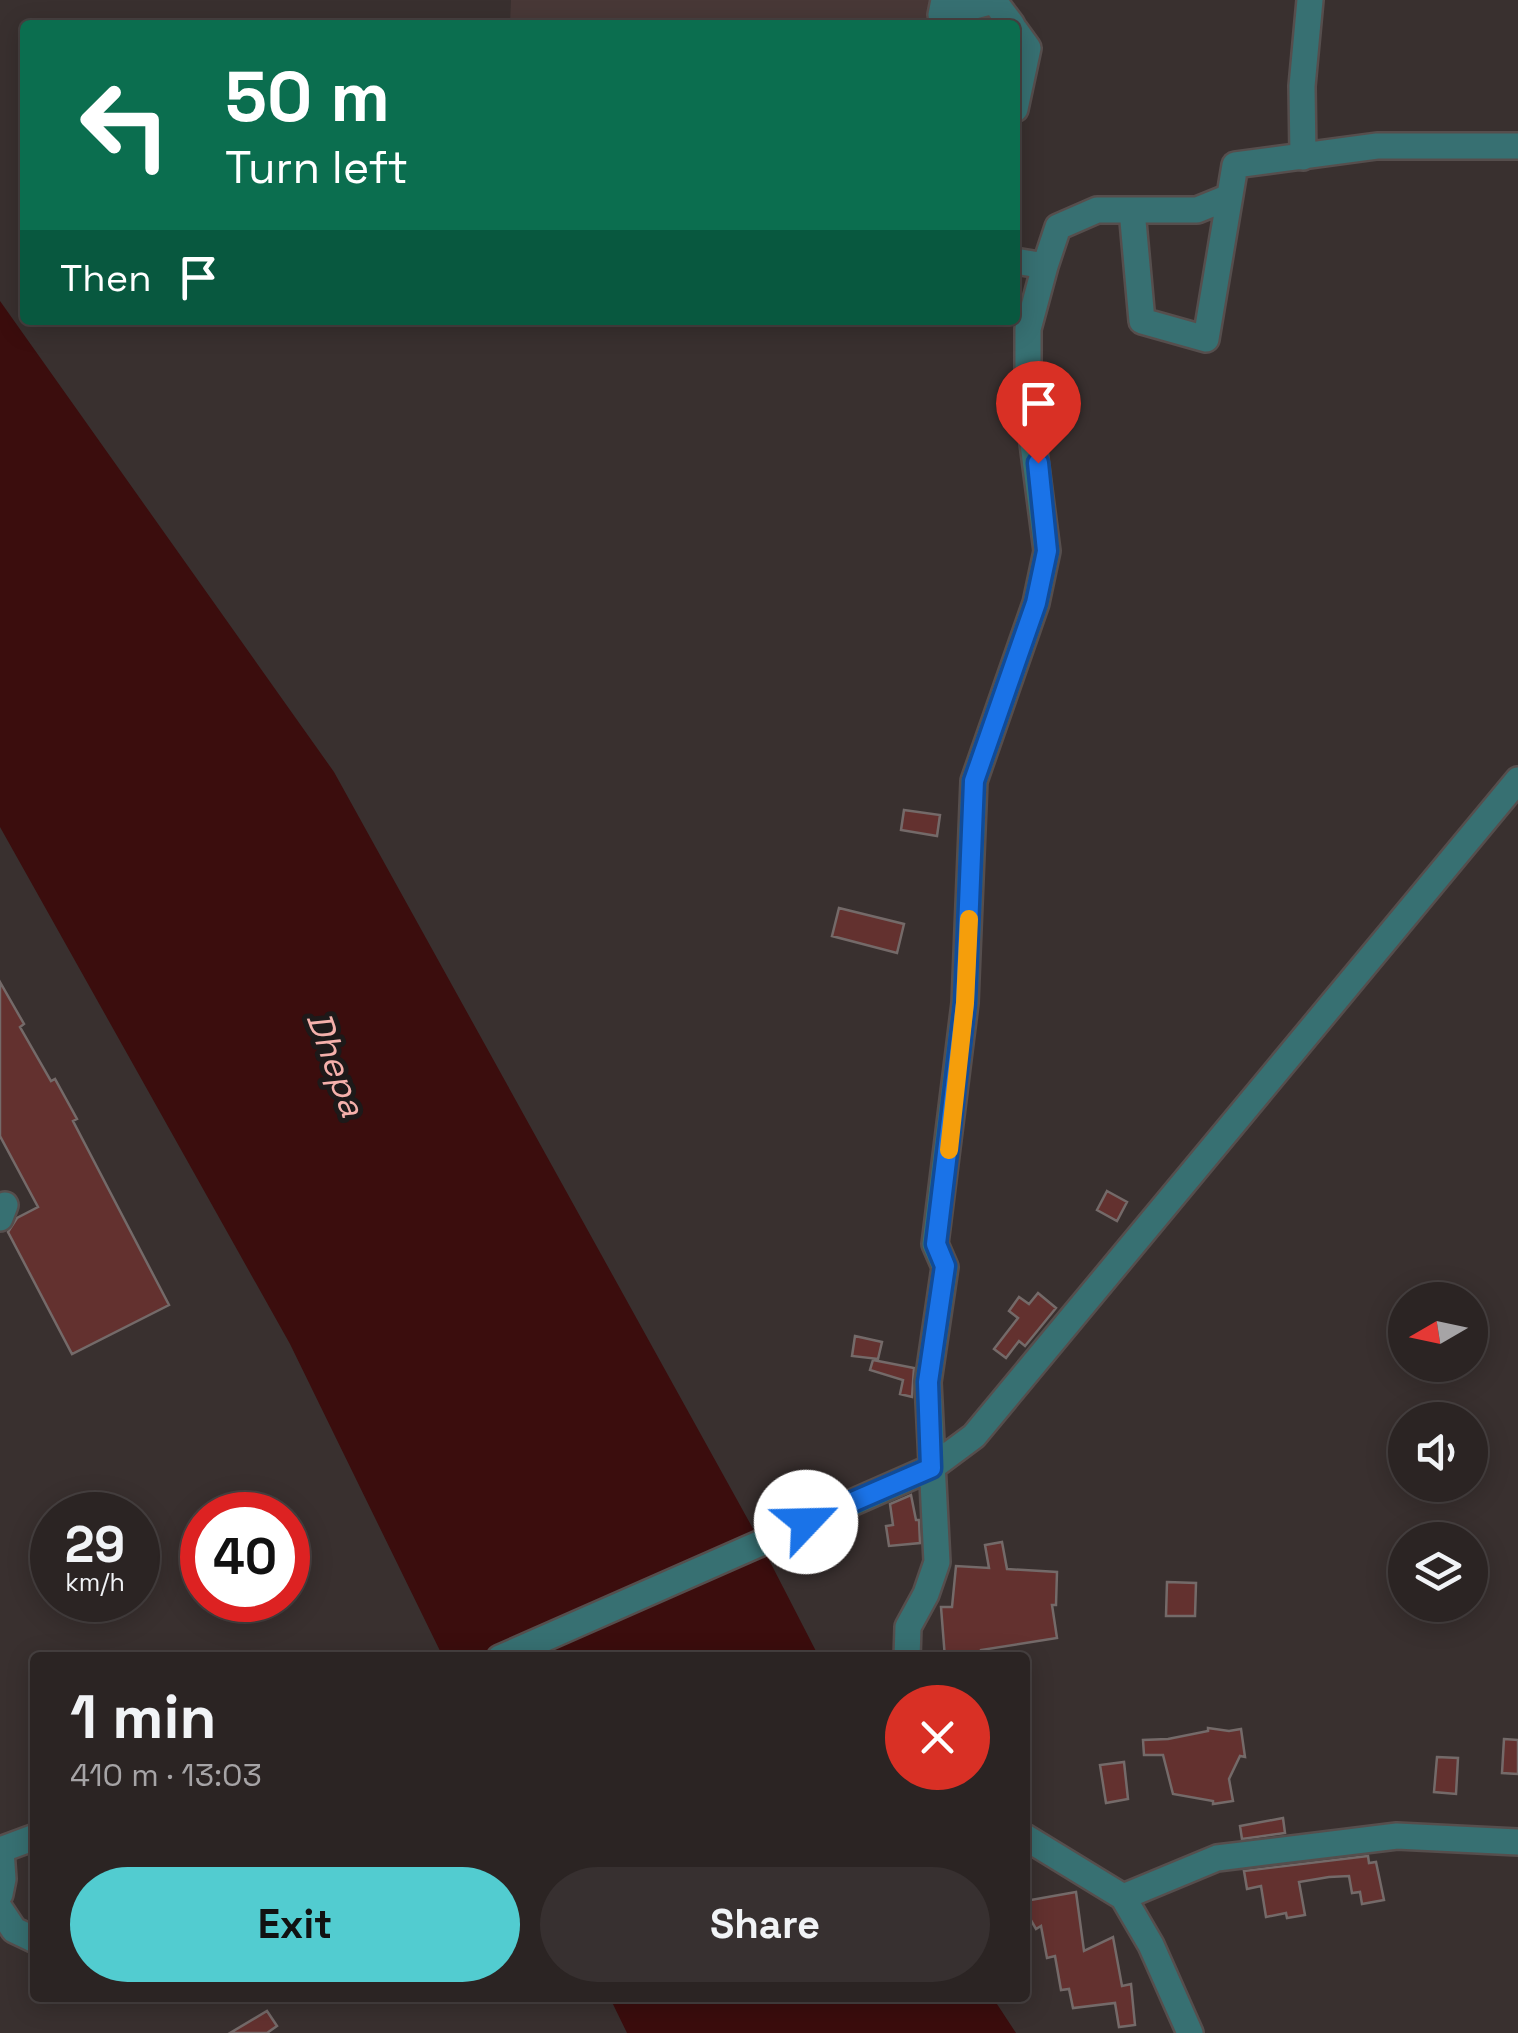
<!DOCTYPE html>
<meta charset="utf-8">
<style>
:root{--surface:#2b2423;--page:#373030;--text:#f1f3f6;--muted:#a6a4a6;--line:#474141;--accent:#52ccd0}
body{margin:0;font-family:"Space Grotesk",sans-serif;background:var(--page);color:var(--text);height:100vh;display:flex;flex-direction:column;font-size:38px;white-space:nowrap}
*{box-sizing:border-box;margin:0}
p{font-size:32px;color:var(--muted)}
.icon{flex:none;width:55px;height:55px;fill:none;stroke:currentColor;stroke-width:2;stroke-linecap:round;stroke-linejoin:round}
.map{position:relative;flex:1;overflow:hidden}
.drawer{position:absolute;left:30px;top:1652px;width:1000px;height:350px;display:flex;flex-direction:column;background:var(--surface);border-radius:10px;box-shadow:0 5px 25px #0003,0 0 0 2px var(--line)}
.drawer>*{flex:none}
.guide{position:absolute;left:20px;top:20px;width:1000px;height:305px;border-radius:10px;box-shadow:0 5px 25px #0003,0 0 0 2px var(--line);background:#0b6e4f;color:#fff;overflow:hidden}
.needle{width:65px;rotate:261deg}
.buttons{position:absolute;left:1388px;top:1282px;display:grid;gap:20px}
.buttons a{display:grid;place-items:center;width:100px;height:100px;border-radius:50%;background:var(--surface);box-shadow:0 5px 25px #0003,0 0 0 2px var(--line);font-size:50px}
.speed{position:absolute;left:30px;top:1492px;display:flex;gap:20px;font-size:50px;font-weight:700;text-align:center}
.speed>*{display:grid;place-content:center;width:130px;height:130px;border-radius:50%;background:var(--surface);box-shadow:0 5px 25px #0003,0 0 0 2px var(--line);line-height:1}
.speed small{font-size:25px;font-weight:400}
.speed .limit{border:15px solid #d22;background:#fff;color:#111}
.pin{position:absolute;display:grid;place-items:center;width:85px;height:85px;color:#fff;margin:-102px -42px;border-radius:50% 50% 50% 0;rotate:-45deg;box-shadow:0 0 10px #0007}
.pin .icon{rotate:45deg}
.me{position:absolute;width:110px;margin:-55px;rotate:66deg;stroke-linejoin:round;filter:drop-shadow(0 0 8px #0008)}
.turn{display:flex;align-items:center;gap:35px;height:210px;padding:0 40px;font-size:45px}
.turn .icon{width:130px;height:130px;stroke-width:2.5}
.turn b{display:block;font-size:70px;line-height:85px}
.then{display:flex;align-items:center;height:95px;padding:0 40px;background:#0003;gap:20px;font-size:38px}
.round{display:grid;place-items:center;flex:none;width:105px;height:105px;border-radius:52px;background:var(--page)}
.summary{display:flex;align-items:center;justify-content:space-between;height:170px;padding:0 40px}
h1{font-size:60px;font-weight:700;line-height:75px}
.cta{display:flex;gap:20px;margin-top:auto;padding:20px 40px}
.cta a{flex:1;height:115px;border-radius:60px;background:var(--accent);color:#111;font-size:40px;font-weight:700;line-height:115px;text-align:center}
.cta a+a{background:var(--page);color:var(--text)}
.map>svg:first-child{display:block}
.built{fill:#483837}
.water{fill:#3b0d0d}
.building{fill:#63312f;stroke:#746a69;stroke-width:2.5}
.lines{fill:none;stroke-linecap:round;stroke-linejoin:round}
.minor-casing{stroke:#564e4d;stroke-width:30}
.minor{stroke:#377072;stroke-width:25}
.route-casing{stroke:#114b97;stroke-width:25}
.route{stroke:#1a73e8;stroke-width:18}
.slow{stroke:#f59e0b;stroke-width:18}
.labels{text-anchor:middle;stroke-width:10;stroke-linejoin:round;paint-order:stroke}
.water-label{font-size:35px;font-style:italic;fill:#f5b0ab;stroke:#1d1919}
</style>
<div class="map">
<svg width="1518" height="2033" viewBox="0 0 1518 2033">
<rect width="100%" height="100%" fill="#39302f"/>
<path class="built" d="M 511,0 L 958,0 L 953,25 L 510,25 Z"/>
<path class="water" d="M 0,301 L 334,772 L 751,1525 L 819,1657 L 443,1657 L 290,1344 L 0,827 Z
M 610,1998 L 993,1998 L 1016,2033 L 627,2033 Z"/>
<path class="building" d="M 904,810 L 940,815 L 937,836 L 901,830 Z
M 839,908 L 904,924 L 897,953 L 832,936 Z
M 0,982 L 24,1024 L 20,1027 L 51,1081 L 55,1079 L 77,1119 L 73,1121 L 169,1305 L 72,1354 L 8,1232 L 17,1218 L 38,1207 L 0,1136 Z
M 1107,1191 L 1127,1202 L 1117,1221 L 1097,1210 Z
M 1038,1293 L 1056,1308 L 1025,1346 L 1019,1341 L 1006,1358 L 994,1349 L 1018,1318 L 1009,1311 L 1019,1297 L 1029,1304 Z
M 855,1336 L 882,1342 L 878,1359 L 852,1356 Z
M 873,1360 L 914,1368 L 912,1397 L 900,1394 L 903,1380 L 870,1370 Z
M 911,1495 L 916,1520 L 919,1520 L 920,1543 L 889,1546 L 886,1526 L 893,1525 L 890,1504 Z
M 1002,1542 L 1007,1569 L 1057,1572 L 1056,1605 L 1052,1605 L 1057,1638 L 981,1650 L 981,1658 L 945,1658 L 941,1607 L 952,1607 L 956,1566 L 989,1568 L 985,1545 Z
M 1167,1582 L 1196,1583 L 1195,1616 L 1166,1616 Z
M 1208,1728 L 1229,1731 L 1241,1729 L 1245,1757 L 1240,1756 L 1229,1779 L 1233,1801 L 1213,1804 L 1213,1801 L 1173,1794 L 1163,1755 L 1144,1755 L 1143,1740 L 1168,1739 L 1208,1731 Z
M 1504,1739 L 1518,1740 L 1518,1774 L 1502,1773 Z
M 1437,1757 L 1458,1758 L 1456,1794 L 1434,1792 Z
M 1124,1762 L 1128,1799 L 1106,1803 L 1100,1765 Z
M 1283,1818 L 1285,1833 L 1242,1839 L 1240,1826 Z
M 1368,1856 L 1369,1863 L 1376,1862 L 1384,1900 L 1362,1904 L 1360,1892 L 1352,1893 L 1349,1876 L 1329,1877 L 1299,1882 L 1305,1915 L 1287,1918 L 1286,1913 L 1266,1917 L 1261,1886 L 1247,1889 L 1244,1871 Z
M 1076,1892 L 1084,1951 L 1113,1937 L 1122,1986 L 1131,1984 L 1135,2025 L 1119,2027 L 1115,2003 L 1073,2008 L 1069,1989 L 1061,1990 L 1055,1956 L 1047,1958 L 1041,1926 L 1036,1929 L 1025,1910 L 1025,1901 Z
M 267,2011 L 277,2026 L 267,2033 L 230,2033 Z"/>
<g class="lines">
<defs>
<path id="minor" d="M 944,0 L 941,15 L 994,1 L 1012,25
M 1015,30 L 1028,48 L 1015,109
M 1303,157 L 1302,86 L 1310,0
M 1132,210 L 1142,321 L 1206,339 L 1235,165 L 1377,146 L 1518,146
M 1015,261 L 1045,266 L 1058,227 L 1097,210 L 1197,210 L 1229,197
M 0,1218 L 5,1205
M 500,1658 L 931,1468 L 974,1436 L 1518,780
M 907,1658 L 908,1627 L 926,1594 L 937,1562 L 928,1382 L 945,1267 L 935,1244 L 965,1003 L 974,781 L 1036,603 L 1047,551 L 1028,405 L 1028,329 L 1045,266
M 1025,1837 L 1123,1897 L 1151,1945 L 1190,2033
M 0,1850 L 35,1837
M 0,1894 L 3,1879 L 1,1849
M 1123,1897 L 1217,1858 L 1397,1836 L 1518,1842
M 0,1909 L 14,1930 L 35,1940"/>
</defs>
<use href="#minor" class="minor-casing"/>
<use href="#minor" class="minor"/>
</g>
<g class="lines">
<defs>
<path id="route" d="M 806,1522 L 931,1468 L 928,1382 L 945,1266 L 936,1244 L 965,1003 L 974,781 L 1036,603 L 1047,551 L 1038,463"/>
</defs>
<use href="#route" class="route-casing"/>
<use href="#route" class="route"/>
<path class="slow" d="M 949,1150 L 965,1003 L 969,919"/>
</g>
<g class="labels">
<g class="water-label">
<text transform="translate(336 1064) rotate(70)" y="12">Dhepa</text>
</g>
</g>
</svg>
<div class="buttons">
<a><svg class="needle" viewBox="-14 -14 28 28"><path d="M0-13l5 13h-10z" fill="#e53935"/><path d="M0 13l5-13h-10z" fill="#a6a4a6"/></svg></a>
<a><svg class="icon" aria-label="sound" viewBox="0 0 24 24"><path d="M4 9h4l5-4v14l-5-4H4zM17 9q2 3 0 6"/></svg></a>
<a><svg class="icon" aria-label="layers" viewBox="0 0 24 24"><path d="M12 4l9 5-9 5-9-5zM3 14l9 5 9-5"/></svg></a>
</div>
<div class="speed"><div>29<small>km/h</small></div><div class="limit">40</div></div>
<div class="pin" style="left:1038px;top:463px;background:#d93025"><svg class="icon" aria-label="arrive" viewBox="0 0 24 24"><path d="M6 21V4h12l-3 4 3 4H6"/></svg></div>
<svg class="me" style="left:806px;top:1522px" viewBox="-20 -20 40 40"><circle r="19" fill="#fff"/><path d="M0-13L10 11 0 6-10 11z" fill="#1a73e8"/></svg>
<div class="guide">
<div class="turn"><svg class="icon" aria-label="left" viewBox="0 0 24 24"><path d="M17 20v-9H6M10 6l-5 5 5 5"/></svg><div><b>50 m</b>Turn left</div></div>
<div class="then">Then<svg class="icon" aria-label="arrive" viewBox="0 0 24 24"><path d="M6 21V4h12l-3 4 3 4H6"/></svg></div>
</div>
<section class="drawer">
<div class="summary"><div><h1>1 min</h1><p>410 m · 13:03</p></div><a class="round" style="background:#d93025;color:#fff"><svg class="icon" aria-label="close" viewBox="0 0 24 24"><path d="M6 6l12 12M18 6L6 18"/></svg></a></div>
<div class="cta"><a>Exit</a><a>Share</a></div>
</section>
</div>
